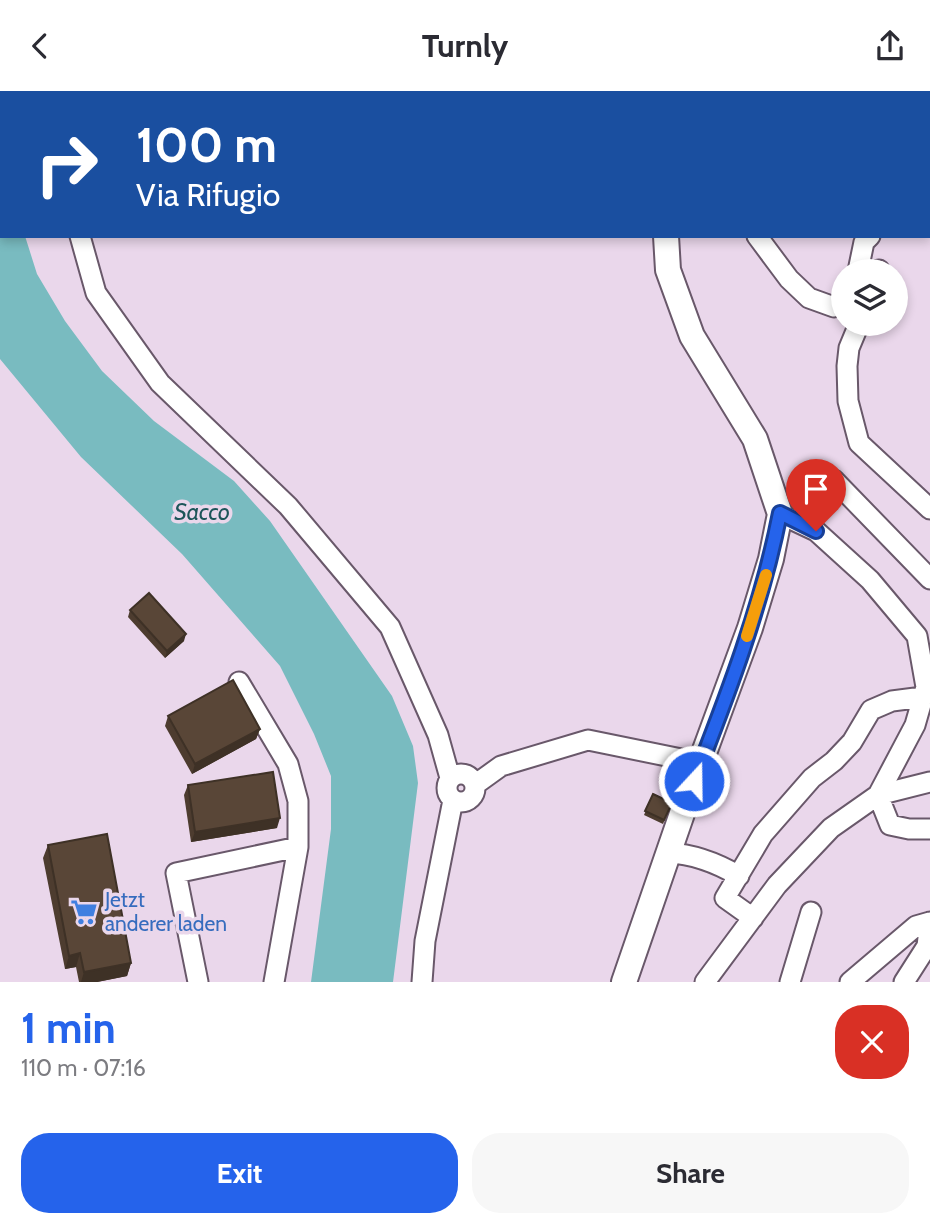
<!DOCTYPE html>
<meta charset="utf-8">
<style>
:root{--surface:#fff;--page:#f7f7f7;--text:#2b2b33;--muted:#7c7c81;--accent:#2563eb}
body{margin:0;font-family:Cabin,sans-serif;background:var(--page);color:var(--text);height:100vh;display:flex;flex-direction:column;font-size:26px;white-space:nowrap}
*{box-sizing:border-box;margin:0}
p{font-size:23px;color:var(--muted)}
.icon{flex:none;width:38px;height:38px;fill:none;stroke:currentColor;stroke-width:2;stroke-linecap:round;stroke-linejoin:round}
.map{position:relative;height:891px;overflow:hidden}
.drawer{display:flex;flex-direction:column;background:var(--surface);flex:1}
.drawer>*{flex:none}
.banner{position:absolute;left:0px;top:0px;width:931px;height:147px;box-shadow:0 4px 10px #0003;background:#1a4fa0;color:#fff;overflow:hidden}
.fabs{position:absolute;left:831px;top:168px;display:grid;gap:14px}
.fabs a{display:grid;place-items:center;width:77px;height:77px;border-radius:50%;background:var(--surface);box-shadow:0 4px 10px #0003;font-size:35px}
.pin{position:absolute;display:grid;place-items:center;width:60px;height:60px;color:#fff;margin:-72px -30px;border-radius:50% 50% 50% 0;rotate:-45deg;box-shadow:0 0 7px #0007}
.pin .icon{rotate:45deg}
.me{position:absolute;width:77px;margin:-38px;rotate:21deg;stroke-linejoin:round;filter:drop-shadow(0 0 5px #0008)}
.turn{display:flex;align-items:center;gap:24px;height:147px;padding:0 21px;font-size:32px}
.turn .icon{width:91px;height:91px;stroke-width:2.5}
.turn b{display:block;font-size:49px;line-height:60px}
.round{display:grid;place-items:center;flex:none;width:74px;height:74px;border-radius:28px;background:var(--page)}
.head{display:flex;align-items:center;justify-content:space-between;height:119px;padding:0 21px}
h1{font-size:42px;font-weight:800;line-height:52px;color:var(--accent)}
.primary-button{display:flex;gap:14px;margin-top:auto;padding:14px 21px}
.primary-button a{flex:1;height:80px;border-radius:28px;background:var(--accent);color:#fff;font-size:28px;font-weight:800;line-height:80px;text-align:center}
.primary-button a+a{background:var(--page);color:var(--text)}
header{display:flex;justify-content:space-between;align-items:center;height:91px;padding:0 21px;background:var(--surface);font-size:32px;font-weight:800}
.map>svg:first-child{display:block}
.water{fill:#79bbc0}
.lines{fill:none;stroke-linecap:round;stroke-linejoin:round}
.minor-casing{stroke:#69586a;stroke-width:23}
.major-casing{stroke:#69586a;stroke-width:28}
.minor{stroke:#fff;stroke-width:19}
.major{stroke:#fff;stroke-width:24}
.wall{fill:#4d3c2f}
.shaded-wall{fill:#3e3126}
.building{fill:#594637;stroke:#3e3126;stroke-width:2}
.route-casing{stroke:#184099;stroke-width:18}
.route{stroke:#2563eb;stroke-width:12}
.slow{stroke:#f59e0b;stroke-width:12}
.labels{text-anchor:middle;stroke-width:7;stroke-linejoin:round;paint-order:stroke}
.shop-label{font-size:21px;fill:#366cbe;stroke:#ead7eb;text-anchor:start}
.water-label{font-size:23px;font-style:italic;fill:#1c5559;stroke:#ead7eb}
</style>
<header><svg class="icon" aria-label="back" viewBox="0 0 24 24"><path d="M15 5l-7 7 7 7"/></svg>Turnly<svg class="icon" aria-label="share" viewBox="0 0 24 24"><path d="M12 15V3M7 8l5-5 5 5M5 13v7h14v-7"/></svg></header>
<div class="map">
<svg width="930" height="891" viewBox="0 0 930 891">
<rect width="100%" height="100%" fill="#ead7eb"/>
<path class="water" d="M 0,69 L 2,145 L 25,145 L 37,183 L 65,230 L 102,280 L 154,330 L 234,390 L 270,430 L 392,605 L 413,655 L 418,692 L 393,891 L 311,891 L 331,738 L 331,685 L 314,643 L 280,575 L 182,463 L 81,366 L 0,268 Z"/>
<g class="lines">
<defs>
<path id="minor" d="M 510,0 L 511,2
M 905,0 L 906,2
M 139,2 L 142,0
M 768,2 L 772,0
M 929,54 L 930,58
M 80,145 L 96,202 L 160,292 L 288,415 L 390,536 L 438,644 L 450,687
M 757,145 L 789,188 L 809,207 L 834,216 L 844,209
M 858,180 L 864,151 L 870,145
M 879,180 L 879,179
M 859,233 L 849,257 L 847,275 L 848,310 L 859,352 L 930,418
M 834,389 L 930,488
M 780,423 L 816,440 L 870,489 L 917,545 L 926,596 L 915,634 L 878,704 L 890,734 L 909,738 L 930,738
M 239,591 L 288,673 L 298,710 L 298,756 L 274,891
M447 697a14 14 0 1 1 28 0a14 14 0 1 1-28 0Z
M 476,693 L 501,675 L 588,649 L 701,672
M 668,762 C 694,763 717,772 739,785
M 753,827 L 725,807 L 763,743 L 812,687 L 834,670 L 852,651 L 871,619 L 892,610 L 923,606
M 198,891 L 176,782 L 298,756
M 422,891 L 425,850 L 453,709
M 705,891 L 777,794 L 831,737 L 878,704 L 930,691
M 790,891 L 811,821
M 850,891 L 916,835 L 930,831
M 904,891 L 927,855 L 930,831"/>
<path id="major" d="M 653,0 L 654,2
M 624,891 L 687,708 L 750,537 L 771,468 L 780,423 L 755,348 L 692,245 L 668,179 L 666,145"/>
</defs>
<use href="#minor" class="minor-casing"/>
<use href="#major" class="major-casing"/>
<use href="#minor" class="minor"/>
<use href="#major" class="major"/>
</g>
<path class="wall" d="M 130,519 L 184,550 L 165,567 L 128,526 Z
M 168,625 L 260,638 L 256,648 L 192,683 L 165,635 Z
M 188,694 L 277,737 L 191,751 L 184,704 Z
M 653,703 L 672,712 L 663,733 L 644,724 Z
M 48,754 L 131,872 L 127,885 L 97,891 L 79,891 L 76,876 L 65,878 L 43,767 Z"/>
<path class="shaded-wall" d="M 186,543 L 184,550 L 165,567 L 167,560 Z
M 260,638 L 256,648 L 192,683 L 195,673 Z
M 280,727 L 277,737 L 191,751 L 195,741 Z
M 80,862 L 76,876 L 65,878 L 69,865 Z
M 131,872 L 127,885 L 97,891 L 81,891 L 84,881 Z"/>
<path class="building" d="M 149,502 L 186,543 L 167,560 L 130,519 Z
M 233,589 L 260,638 L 195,673 L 168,625 Z
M 273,681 L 280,727 L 195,741 L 188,694 Z
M 653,703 L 672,712 L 664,729 L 645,720 Z
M 107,743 L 131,872 L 84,881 L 80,862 L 69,865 L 48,754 Z"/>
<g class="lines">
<defs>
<path id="route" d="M 694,690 C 728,603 762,514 780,422 L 816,440"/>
</defs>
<use href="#route" class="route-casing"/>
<use href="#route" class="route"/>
<path class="slow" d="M 747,545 L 766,484"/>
</g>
<defs>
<symbol id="supermarket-bare" viewBox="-9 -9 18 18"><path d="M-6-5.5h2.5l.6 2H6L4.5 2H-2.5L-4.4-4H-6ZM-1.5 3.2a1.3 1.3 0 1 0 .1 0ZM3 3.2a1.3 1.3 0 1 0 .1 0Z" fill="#3f7fe0" stroke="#ead7eb" stroke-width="2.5" paint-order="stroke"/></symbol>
</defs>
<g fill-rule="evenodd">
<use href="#supermarket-bare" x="65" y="802" width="38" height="38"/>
</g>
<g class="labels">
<g class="shop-label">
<text x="105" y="816">Jetzt<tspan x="105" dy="24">anderer laden</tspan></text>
</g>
<g class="water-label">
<text x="202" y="429">Sacco</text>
</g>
</g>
</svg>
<div class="fabs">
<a><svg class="icon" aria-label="layers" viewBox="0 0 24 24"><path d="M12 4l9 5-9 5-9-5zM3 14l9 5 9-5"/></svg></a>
</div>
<div class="pin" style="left:816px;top:440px;background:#d93025"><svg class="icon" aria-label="arrive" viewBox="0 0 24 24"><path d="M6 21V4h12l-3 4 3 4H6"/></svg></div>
<svg class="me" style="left:694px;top:690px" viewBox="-20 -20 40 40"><circle r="17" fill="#2563eb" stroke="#fff" stroke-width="3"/><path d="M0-11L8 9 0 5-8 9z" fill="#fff"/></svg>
<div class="banner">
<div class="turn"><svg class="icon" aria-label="right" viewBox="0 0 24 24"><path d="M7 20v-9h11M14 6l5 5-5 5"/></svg><div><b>100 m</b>Via Rifugio</div></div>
</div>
</div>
<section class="drawer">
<div class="head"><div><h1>1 min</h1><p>110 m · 07:16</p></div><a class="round" style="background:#d93025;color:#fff"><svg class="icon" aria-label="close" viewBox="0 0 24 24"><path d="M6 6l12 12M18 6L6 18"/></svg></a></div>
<div class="primary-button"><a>Exit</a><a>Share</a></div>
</section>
